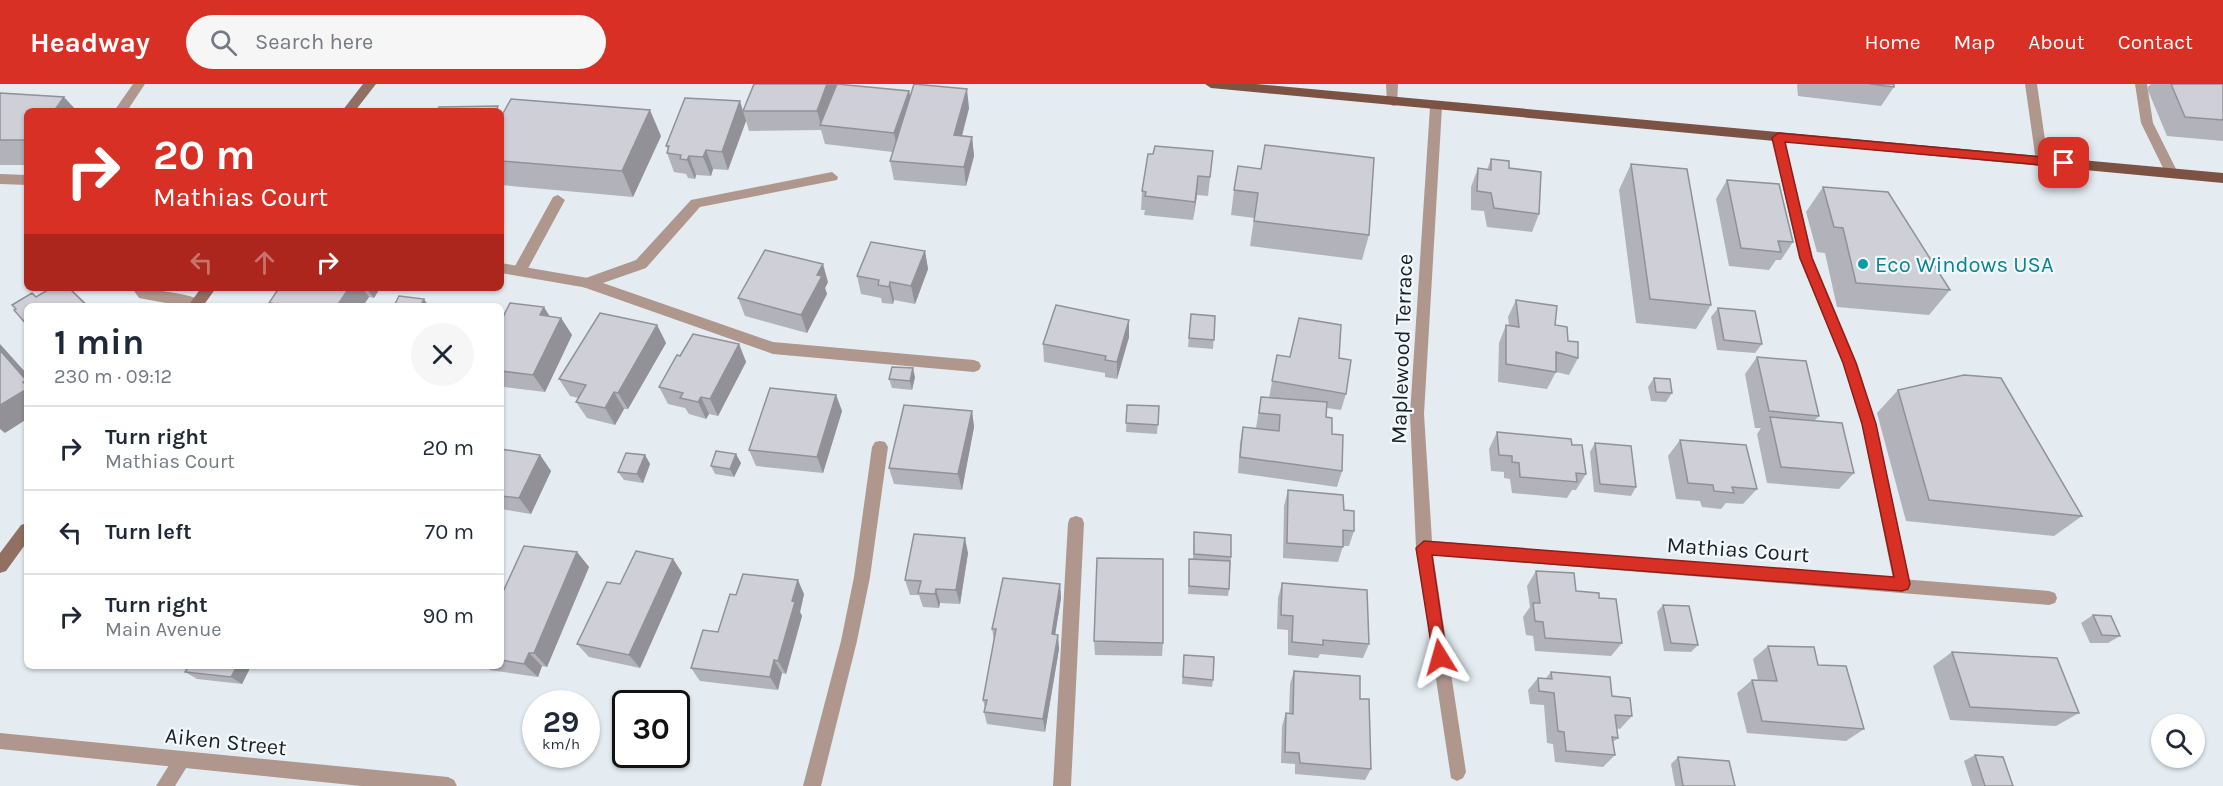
<!DOCTYPE html>
<meta charset="utf-8">
<style>
:root{--surface:#fff;--page:#f6f6f7;--text:#1f2937;--muted:#747a83;--line:#e0e1e3;--accent:#d93025}
body{margin:0;font-family:Karla,sans-serif;background:var(--page);color:var(--text);height:100vh;display:flex;flex-direction:column;font-size:22px;white-space:nowrap}
*{box-sizing:border-box;margin:0}
p{font-size:20px;color:var(--muted)}
.icon{flex:none;width:33px;height:33px;fill:none;stroke:currentColor;stroke-width:2;stroke-linecap:round;stroke-linejoin:round}
.map{position:relative;flex:1;overflow:hidden}
.sheet{position:absolute;left:24px;top:219px;width:480px;height:366px;display:flex;flex-direction:column;background:var(--surface);border-radius:9px;box-shadow:0 2px 4px #0004}
.sheet>*{flex:none}
.guide{position:absolute;left:24px;top:24px;width:480px;height:183px;border-radius:9px;box-shadow:0 2px 4px #0004;background:#d93025;color:#fff;overflow:hidden}
.tools{position:absolute;left:2151px;top:630px;display:grid;gap:12px}
.tools a{display:grid;place-items:center;width:54px;height:54px;border-radius:50%;background:var(--surface);box-shadow:0 2px 4px #0004;font-size:30px}
.speed{position:absolute;left:522px;top:606px;display:flex;gap:12px;font-size:30px;font-weight:700;text-align:center}
.speed>*{display:grid;place-content:center;width:78px;height:78px;border-radius:50%;background:var(--surface);box-shadow:0 2px 4px #0004;line-height:1}
.speed small{font-size:15px;font-weight:400}
.speed .limit{border:3px solid #111;border-radius:9px;background:#fff;color:#111}
.pin{position:absolute;display:grid;place-items:center;width:51px;height:51px;color:#fff;margin:-26px;border-radius:12px;box-shadow:0 3px 9px #0006}
.me{position:absolute;width:66px;margin:-33px;rotate:352deg;stroke-linejoin:round;filter:drop-shadow(0 0 4px #0008)}
.turn{display:flex;align-items:center;gap:21px;height:126px;padding:0 30px;font-size:27px}
.turn .icon{width:78px;height:78px;stroke-width:2.5}
.turn b{display:block;font-size:42px;line-height:51px}
.lanes{display:flex;align-items:center;height:57px;padding:0 30px;background:#0003;justify-content:center;gap:30px;direction:ltr}
.lanes .off{opacity:.35}
.round{display:grid;place-items:center;flex:none;width:63px;height:63px;border-radius:32px;background:var(--page)}
.summary{display:flex;align-items:center;justify-content:space-between;height:102px;padding:0 30px}
h1{font-size:36px;font-weight:700;line-height:45px}
ul{padding:0;list-style:none}
li{display:flex;align-items:center;gap:18px;height:84px;padding:0 30px;border-top:2px solid var(--line)}
li div{flex:1}
li b{display:block;font-size:22px}
li em{font-style:normal}
header{display:flex;align-items:center;gap:36px;box-sizing:border-box;height:84px;padding:0 30px;background:var(--accent);color:#fff}
header strong{font-size:28px}
nav{display:flex;gap:33px;margin-inline-start:auto;font-size:21px}
.search{width:420px;height:54px;background:var(--page);display:flex;align-items:center;gap:15px;box-sizing:border-box;padding:0 21px;border-radius:33px;color:var(--muted);font-size:22px}
.map>svg:first-child{display:block}
.lines{fill:none;stroke-linecap:round;stroke-linejoin:round}
.lane{fill:#af978e;fill-rule:evenodd}
.street{fill:#af978e;fill-rule:evenodd}
.secondary{fill:#916f63;fill-rule:evenodd}
.primary{fill:#7b5244;fill-rule:evenodd}
.wall{fill:#b2b2ba}
.shaded-wall{fill:#919197}
.building{fill:#cfcfd8;stroke:#919197;stroke-width:1.5}
.route{fill:#d93025;stroke:#8d1f18;stroke-width:1.5}
.culture-dot{fill:#0f9aa8;stroke:#f2f9fe;stroke-width:2}
.labels{text-anchor:middle;stroke-width:4.5;stroke-linejoin:round;paint-order:stroke}
.culture-label{font-size:22px;fill:#0d838f;stroke:#f2f9fe;text-anchor:start}
.street-label{font-size:22px;fill:#1d2022;stroke:#f2f9fe}
</style>
<header>
<strong>Headway</strong>
<div class="search"><svg class="icon" aria-label="search" viewBox="0 0 24 24"><circle cx="10" cy="10" r="6"/><path d="M15 15l6 6"/></svg>Search here</div>
<nav><a>Home</a><a>Map</a><a>About</a><a>Contact</a></nav>
</header>
<div class="map">
<svg width="2223" height="702" viewBox="0 0 2223 702">
<rect width="100%" height="100%" fill="#e4ecf2"/>
<g class="lines">
<path class="lane" d="M 133,0 L 145,0 L 127,27 L 114,27 Z
M 1386,0 L 1398,0 L 1397,21 L 1393,22 L 1387,18 Z
M 2025,0 L 2037,0 L 2048,77 L 2042,82 L 2036,77 Z
M 2135,0 L 2147,0 L 2153,39 L 2178,89 L 2177,92 L 2167,92 L 2141,39 Z
M 1778,50 L 1784,54 L 1813,174 L 1857,279 L 1876,340 L 1910,500 L 1908,505 L 1902,507 L 1896,505 L 1894,500 L 1862,340 L 1843,279 L 1799,174 L 1772,54 Z
M 832,88 L 838,93 L 837,96 L 700,123 L 646,184 L 603,199 L 773,258 L 974,276 L 979,278 L 981,282 L 979,286 L 974,288 L 773,270 L 583,203 L 581,199 L 583,195 L 636,176 L 691,116 Z
M 0,90 L 27,91 L 27,101 L 0,100 Z
M 558,111 L 565,116 L 525,190 L 515,190 L 513,186 L 515,182 L 553,113 Z
M 132,204 C 145,204 198,210 204,219 L 202,222 L 183,222 L 144,215 L 139,214 Z
M 880,357 L 885,358 L 888,363 L 870,493 L 857,557 L 821,702 L 803,702 L 841,557 L 854,493 L 872,363 L 875,358 Z
M 1076,432 L 1082,434 L 1084,439 L 1071,702 L 1053,702 L 1068,439 L 1070,434 Z
M 182,667 L 188,670 L 191,676 L 175,702 L 156,702 L 176,670 Z"/>
<path class="street" d="M 1436,19 L 1442,23 L 1424,330 L 1432,457 L 2049,507 L 2055,509 L 2057,514 L 2055,519 L 2049,521 L 1433,471 L 1466,688 L 1463,694 L 1457,697 L 1451,694 L 1416,463 L 1410,330 L 1430,23 Z
M 501,179 L 588,194 L 595,199 L 588,204 L 501,189 Z
M 0,649 L 448,693 L 454,696 L 457,702 L 361,702 L 0,665 Z"/>
<path class="secondary" d="M 363,0 L 376,0 L 355,27 L 342,27 Z
M 201,204 L 216,204 L 203,222 L 188,222 Z
M 27,439 L 27,458 L 6,487 L 0,489 L 0,469 L 21,441 Z"/>
<path class="primary" d="M 1205,0 L 1256,0 L 2223,89 L 2223,99 L 1211,4 Z"/>
</g>
<path class="wall" d="M 1797,0 L 1894,0 L 1894,3 L 1881,22 L 1798,12 Z
M 2151,0 L 2223,0 L 2223,57 L 2167,52 L 2147,4 Z
M 909,7 L 910,13 L 969,24 L 962,52 L 972,53 L 974,72 L 966,102 L 894,96 L 890,77 L 893,68 L 825,60 L 821,46 L 749,47 L 746,37 L 728,86 L 713,85 L 711,92 L 696,91 L 695,95 L 688,94 L 686,90 L 674,88 L 667,69 L 668,65 L 666,62 L 743,27 Z
M 0,9 L 27,27 L 27,81 L 0,81 Z
M 501,28 L 503,31 L 661,52 L 633,113 L 501,101 Z
M 1213,67 L 1208,112 L 1197,111 L 1193,136 L 1144,131 L 1145,126 L 1141,126 L 1142,107 L 1153,70 Z
M 1491,75 L 1509,84 L 1539,130 L 1532,148 L 1487,143 L 1484,127 L 1471,126 L 1471,103 L 1478,84 L 1487,86 Z
M 1631,80 L 1711,221 L 1696,245 L 1636,239 L 1619,106 Z
M 1261,85 L 1369,151 L 1362,176 L 1250,162 L 1254,134 L 1231,131 L 1234,106 Z
M 1727,96 L 1793,158 L 1781,176 L 1776,176 L 1769,186 L 1729,182 L 1716,115 Z
M 1823,103 L 1950,206 L 1929,231 L 1837,223 L 1825,169 L 1817,168 L 1806,128 Z
M 925,167 L 928,185 L 915,220 L 894,216 L 893,220 L 882,219 L 881,214 L 861,210 L 857,192 Z
M 828,198 L 825,204 L 827,210 L 807,249 L 745,232 L 738,214 Z
M 279,204 L 380,204 L 374,214 L 369,213 L 363,222 L 272,222 L 269,219 Z
M 1516,216 L 1555,241 L 1568,257 L 1578,274 L 1569,291 L 1556,288 L 1547,305 L 1498,298 L 1499,259 L 1506,241 L 1509,242 L 1508,233 Z
M 1718,224 L 1762,260 L 1755,269 L 1717,266 L 1711,233 Z
M 1191,230 L 1215,232 L 1213,265 L 1188,263 Z
M 550,233 L 561,234 L 572,251 L 545,308 L 504,303 L 501,307 L 501,237 Z
M 657,241 L 666,259 L 628,325 L 624,325 L 615,341 L 587,334 L 576,318 L 579,314 L 570,312 L 559,295 Z
M 1129,253 L 1117,295 L 1105,293 L 1105,289 L 1044,278 L 1043,260 Z
M 739,260 L 746,278 L 718,332 L 709,330 L 706,335 L 689,330 L 685,324 L 668,320 L 659,303 L 680,272 Z
M 1277,271 L 1290,273 L 1339,274 L 1346,310 L 1341,326 L 1327,324 L 1326,333 L 1342,387 L 1337,403 L 1238,389 L 1240,359 L 1243,343 L 1256,344 L 1261,313 L 1269,314 Z
M 1757,273 L 1819,332 L 1814,337 L 1854,389 L 1839,405 L 1767,399 L 1757,350 L 1761,344 L 1755,344 L 1745,290 Z
M 915,293 L 912,306 L 892,304 L 889,295 Z
M 1654,294 L 1672,309 L 1666,318 L 1651,317 L 1648,303 Z
M 1898,306 L 2082,432 L 2054,452 L 1906,437 L 1877,329 Z
M 836,311 L 842,327 L 823,389 L 756,382 L 749,366 Z
M 1127,321 L 1159,322 L 1157,350 L 1126,348 Z
M 972,327 L 974,343 L 962,406 L 894,400 L 889,384 Z
M 1497,348 L 1572,361 L 1586,390 L 1576,406 L 1572,406 L 1567,414 L 1512,409 L 1510,395 L 1504,394 L 1504,388 L 1491,387 L 1489,365 Z
M 1680,356 L 1757,405 L 1743,420 L 1726,419 L 1721,425 L 1702,423 L 1700,417 L 1676,415 L 1668,372 Z
M 1595,359 L 1636,403 L 1631,412 L 1594,408 L 1590,368 Z
M 501,365 L 540,371 L 551,387 L 531,430 L 501,425 Z
M 645,371 L 650,380 L 643,399 L 624,396 L 618,388 Z
M 741,379 L 734,393 L 715,390 L 711,382 Z
M 1288,406 L 1344,426 L 1354,447 L 1349,462 L 1343,462 L 1338,478 L 1283,474 L 1284,422 Z
M 1194,448 L 1231,473 L 1229,505 L 1228,512 L 1188,510 L 1189,483 L 1189,475 L 1193,475 Z
M 577,468 L 589,483 L 547,583 L 542,582 L 538,593 L 490,586 L 486,582 L 501,582 L 501,510 L 502,510 Z
M 968,469 L 960,520 L 940,519 L 939,524 L 923,523 L 919,511 L 910,511 L 905,496 Z
M 673,475 L 682,489 L 640,584 L 589,573 L 577,560 L 620,500 Z
M 1536,487 L 1576,507 L 1599,514 L 1622,559 L 1611,572 L 1535,567 L 1533,552 L 1526,551 L 1523,533 L 1530,523 L 1527,502 Z
M 1282,499 L 1369,560 L 1363,574 L 1320,570 L 1318,574 L 1288,571 L 1288,546 L 1277,545 L 1278,514 Z
M 1060,500 L 1061,514 L 1055,551 L 1059,565 L 1045,648 L 987,640 L 984,628 L 985,624 L 983,616 L 994,556 L 992,545 Z
M 804,510 L 800,528 L 802,532 L 786,590 L 782,589 L 778,606 L 700,597 L 691,584 L 718,548 L 736,511 Z
M 1663,521 L 1698,561 L 1691,568 L 1664,567 L 1657,528 Z
M 2093,531 L 2120,552 L 2108,559 L 2090,559 L 2081,539 Z
M 1094,557 L 1163,559 L 1162,572 L 1095,571 Z
M 1768,562 L 1818,581 L 1864,645 L 1846,657 L 1747,649 L 1737,609 L 1752,596 L 1758,596 L 1753,575 Z
M 1952,568 L 2079,629 L 2056,642 L 1950,636 L 1933,582 Z
M 1184,571 L 1213,596 L 1212,603 L 1182,600 Z
M 189,582 L 251,582 L 242,600 L 197,595 L 185,588 Z
M 422,582 L 447,582 L 445,585 Z
M 1294,587 L 1360,615 L 1371,685 L 1365,696 L 1295,690 L 1295,680 L 1281,679 L 1282,642 L 1286,629 L 1289,630 L 1290,600 Z
M 1551,588 L 1612,612 L 1632,632 L 1620,645 L 1616,644 L 1618,654 L 1613,658 L 1615,671 L 1603,683 L 1555,678 L 1553,660 L 1547,659 L 1544,621 L 1530,620 L 1528,606 L 1538,594 L 1546,594 Z
M 1975,671 L 2013,702 L 1972,702 L 1964,677 Z
M 1678,673 L 1735,702 L 1675,702 L 1671,680 Z"/>
<path class="shaded-wall" d="M 827,0 L 839,0 L 821,41 L 817,27 Z
M 967,5 L 969,24 L 957,70 L 954,51 Z
M 909,7 L 913,27 L 898,68 L 894,49 Z
M 64,13 L 77,27 L 54,27 Z
M 740,17 L 746,37 L 728,86 L 722,68 Z
M 650,26 L 661,52 L 633,113 L 622,87 Z
M 972,53 L 974,72 L 966,102 L 964,83 Z
M 706,66 L 713,85 L 711,92 L 703,73 Z
M 689,72 L 696,91 L 695,95 L 687,76 Z
M 1198,92 L 1197,111 L 1193,136 L 1195,118 Z
M 925,167 L 928,185 L 915,220 L 911,202 Z
M 823,180 L 828,198 L 825,204 L 827,210 L 807,249 L 801,231 L 817,191 Z
M 890,198 L 894,216 L 893,220 L 889,203 Z
M 69,204 L 70,204 L 89,222 L 87,222 Z
M 349,204 L 362,204 L 369,213 L 363,222 L 337,222 Z
M 366,204 L 380,204 L 374,214 Z
M 424,215 L 429,222 L 420,222 Z
M 544,223 L 555,241 L 540,231 Z
M 561,234 L 572,251 L 545,308 L 533,291 Z
M 1129,236 L 1129,253 L 1117,295 L 1117,278 Z
M 657,241 L 666,259 L 628,325 L 618,309 Z
M 0,260 L 27,290 L 27,302 L 0,266 Z
M 739,260 L 746,278 L 718,332 L 710,315 Z
M 913,284 L 915,293 L 912,306 L 910,297 Z
M 501,299 L 504,303 L 502,308 L 501,307 Z
M 27,305 L 27,335 L 5,349 L 0,345 L 0,321 Z
M 614,308 L 624,325 L 615,341 L 605,324 Z
M 836,311 L 842,327 L 823,389 L 817,373 Z
M 701,313 L 709,330 L 706,335 L 698,318 Z
M 972,327 L 974,343 L 962,406 L 958,390 Z
M 736,370 L 741,379 L 734,393 L 730,385 Z
M 540,371 L 551,387 L 531,430 L 519,414 Z
M 645,371 L 650,380 L 643,399 L 637,390 Z
M 965,454 L 968,469 L 960,520 L 956,506 Z
M 577,468 L 589,483 L 547,583 L 534,569 Z
M 673,475 L 682,489 L 640,584 L 629,571 Z
M 798,496 L 804,510 L 800,528 L 802,532 L 786,590 L 778,577 Z
M 1060,500 L 1061,514 L 1053,564 L 1052,550 Z
M 936,505 L 940,519 L 939,524 L 935,510 Z
M 1058,551 L 1059,565 L 1045,648 L 1043,635 Z
M 529,569 L 542,582 L 538,593 L 524,580 Z
M 774,576 L 782,589 L 778,606 L 770,593 Z
M 237,582 L 251,582 L 242,600 L 231,593 Z"/>
<path class="building" d="M 754,0 L 827,0 L 817,27 L 743,27 Z
M 837,0 L 909,7 L 894,49 L 820,41 Z
M 914,0 L 967,5 L 954,51 L 972,53 L 964,83 L 890,77 Z
M 1870,0 L 1894,0 L 1894,3 Z
M 2171,0 L 2223,0 L 2223,36 L 2185,33 Z
M 0,9 L 64,13 L 54,27 L 27,27 L 27,56 L 0,56 Z
M 685,14 L 740,17 L 722,68 L 706,66 L 703,73 L 689,72 L 687,76 L 680,75 L 681,71 L 667,69 L 669,62 L 666,62 Z
M 511,15 L 650,26 L 622,87 L 501,77 L 501,33 Z
M 498,22 L 496,27 L 437,27 L 439,23 Z
M 1265,61 L 1374,74 L 1369,151 L 1254,137 L 1258,109 L 1234,106 L 1238,82 L 1261,85 Z
M 1155,62 L 1213,67 L 1210,93 L 1198,92 L 1195,118 L 1145,112 L 1146,108 L 1142,107 L 1148,70 L 1153,70 Z
M 1491,75 L 1509,77 L 1509,84 L 1541,88 L 1539,130 L 1494,124 L 1491,109 L 1477,107 L 1478,84 L 1491,86 Z
M 1631,80 L 1687,85 L 1711,221 L 1650,215 Z
M 1727,96 L 1779,100 L 1793,158 L 1778,157 L 1781,168 L 1741,164 Z
M 1823,103 L 1888,108 L 1950,206 L 1856,199 L 1843,144 L 1834,143 Z
M 871,158 L 925,167 L 911,202 L 890,198 L 889,203 L 878,201 L 879,196 L 857,192 Z
M 765,166 L 823,180 L 817,191 L 822,192 L 801,231 L 738,214 Z
M 51,204 L 69,204 L 87,222 L 27,222 L 27,241 L 14,226 L 16,225 L 12,221 L 32,209 L 36,213 Z
M 279,204 L 349,204 L 337,222 L 295,222 L 269,219 Z
M 399,212 L 424,215 L 420,222 L 394,222 Z
M 1516,216 L 1557,222 L 1555,241 L 1567,243 L 1568,257 L 1578,258 L 1578,274 L 1556,268 L 1556,288 L 1506,280 L 1506,241 L 1519,243 Z
M 510,219 L 544,223 L 540,231 L 561,234 L 533,291 L 501,287 L 501,237 Z
M 1056,221 L 1129,236 L 1117,278 L 1105,276 L 1106,272 L 1043,260 Z
M 1718,224 L 1755,227 L 1762,260 L 1724,256 Z
M 600,229 L 657,241 L 618,309 L 614,308 L 605,324 L 576,318 L 586,301 L 559,295 Z
M 1191,230 L 1215,232 L 1214,256 L 1189,254 Z
M 1299,234 L 1341,241 L 1339,274 L 1351,276 L 1346,310 L 1272,297 L 1277,271 L 1290,273 Z
M 693,250 L 739,260 L 710,315 L 701,313 L 698,318 L 680,314 L 683,309 L 659,303 L 677,271 L 680,272 Z
M 0,266 L 26,296 L 23,298 L 27,302 L 27,305 L 0,321 Z
M 1757,273 L 1806,277 L 1819,332 L 1769,327 Z
M 892,283 L 913,284 L 910,297 L 889,295 Z
M 1964,291 L 2001,294 L 2082,432 L 1929,416 L 1898,306 Z
M 1654,294 L 1670,295 L 1672,309 L 1656,308 Z
M 770,304 L 836,311 L 817,373 L 749,366 Z
M 1261,313 L 1327,318 L 1326,333 L 1332,334 L 1332,350 L 1343,351 L 1342,387 L 1240,373 L 1243,343 L 1279,347 L 1280,331 L 1259,329 Z
M 904,321 L 972,327 L 958,390 L 889,384 Z
M 1127,321 L 1159,322 L 1158,341 L 1126,339 Z
M 1770,333 L 1842,339 L 1854,389 L 1781,383 Z
M 1497,348 L 1571,355 L 1572,361 L 1582,361 L 1586,390 L 1576,389 L 1577,398 L 1520,393 L 1519,379 L 1512,378 L 1512,372 L 1499,371 Z
M 1680,356 L 1746,361 L 1757,405 L 1732,403 L 1734,409 L 1714,407 L 1713,401 L 1688,399 Z
M 1595,359 L 1631,362 L 1636,403 L 1600,400 Z
M 501,365 L 540,371 L 519,414 L 501,412 Z
M 716,367 L 736,370 L 730,385 L 711,382 Z
M 626,369 L 645,371 L 637,390 L 618,388 Z
M 1288,406 L 1343,411 L 1344,426 L 1354,427 L 1354,447 L 1343,446 L 1343,463 L 1287,459 Z
M 1194,448 L 1231,451 L 1231,473 L 1194,470 Z
M 914,450 L 965,454 L 956,506 L 936,505 L 935,510 L 918,509 L 921,497 L 905,496 Z
M 524,462 L 577,468 L 534,569 L 529,569 L 524,580 L 501,576 L 501,510 L 502,510 Z
M 636,467 L 673,475 L 629,571 L 577,560 L 607,498 L 620,500 Z
M 1097,474 L 1163,475 L 1163,559 L 1094,557 Z
M 1189,475 L 1230,477 L 1229,505 L 1189,502 Z
M 1536,487 L 1574,489 L 1576,507 L 1599,509 L 1599,514 L 1616,515 L 1622,559 L 1545,554 L 1543,538 L 1535,537 L 1533,519 L 1540,519 Z
M 743,490 L 798,496 L 792,517 L 795,518 L 778,577 L 774,576 L 770,593 L 691,584 L 703,546 L 718,548 L 730,510 L 736,511 Z
M 1003,494 L 1060,500 L 1052,550 L 1058,551 L 1043,635 L 984,628 L 987,616 L 983,616 L 996,545 L 992,545 Z
M 1282,499 L 1367,506 L 1369,560 L 1323,556 L 1323,561 L 1292,558 L 1293,532 L 1281,531 Z
M 1663,521 L 1689,522 L 1698,561 L 1671,559 Z
M 2093,531 L 2111,532 L 2120,552 L 2102,551 Z
M 1768,562 L 1814,563 L 1818,581 L 1846,582 L 1864,645 L 1762,637 L 1752,596 L 1777,597 Z
M 1952,568 L 2057,574 L 2079,629 L 1970,623 Z
M 1184,571 L 1214,573 L 1213,596 L 1183,593 Z
M 189,582 L 237,582 L 231,593 L 185,588 Z
M 1294,587 L 1360,592 L 1360,615 L 1369,615 L 1371,685 L 1300,679 L 1299,669 L 1285,668 L 1286,629 L 1293,630 Z
M 1551,588 L 1610,593 L 1612,612 L 1630,614 L 1632,632 L 1615,631 L 1618,654 L 1612,653 L 1615,671 L 1566,667 L 1564,648 L 1558,647 L 1554,609 L 1539,607 L 1538,594 L 1552,595 Z
M 1975,671 L 2003,673 L 2013,702 L 1985,702 Z
M 1678,673 L 1729,677 L 1735,702 L 1683,702 Z"/>
<path class="route" d="M 1778,49 L 2064,75 L 2069,79 L 2064,83 L 1785,58 L 1812,174 L 1856,279 L 1876,340 L 1910,500 L 1908,505 L 1902,507 L 1432,471 L 1447,573 L 1445,578 L 1434,578 L 1416,464 L 1424,457 L 1894,493 L 1862,340 L 1843,279 L 1800,174 L 1772,54 Z"/>
<circle class="culture-dot" cx="1863" cy="180" r="6"/>
<g class="labels">
<g class="culture-label">
<text x="1875" y="188">Eco Windows USA</text>
</g>
<g class="street-label">
<text transform="translate(1401 265) rotate(-88)" y="8">Maplewood Terrace</text>
<text transform="translate(1738 465) rotate(4)" y="8">Mathias Court</text>
<text transform="translate(226 657) rotate(6)" y="8">Aiken Street</text>
</g>
</g>
</svg>
<div class="tools">
<a><svg class="icon" aria-label="search" viewBox="0 0 24 24"><circle cx="10" cy="10" r="6"/><path d="M15 15l6 6"/></svg></a>
</div>
<div class="speed"><div>29<small>km/h</small></div><div class="limit">30</div></div>
<div class="pin" style="left:2064px;top:79px;background:#d93025"><svg class="icon" aria-label="arrive" viewBox="0 0 24 24"><path d="M6 21V4h12l-3 4 3 4H6"/></svg></div>
<svg class="me" style="left:1440px;top:573px" viewBox="-20 -20 40 40"><path d="M0-17L14 15 0 8-14 15z" fill="#d93025" stroke="#fff" stroke-width="4"/></svg>
<div class="guide">
<div class="turn"><svg class="icon" aria-label="right" viewBox="0 0 24 24"><path d="M7 20v-9h11M14 6l5 5-5 5"/></svg><div><b>20 m</b>Mathias Court</div></div>
<div class="lanes"><svg class="icon off" aria-label="left" viewBox="0 0 24 24"><path d="M17 20v-9H6M10 6l-5 5 5 5"/></svg><svg class="icon off" aria-label="ahead" viewBox="0 0 24 24"><path d="M12 20V5M6 11l6-6 6 6"/></svg><svg class="icon" aria-label="right" viewBox="0 0 24 24"><path d="M7 20v-9h11M14 6l5 5-5 5"/></svg></div>
</div>
<section class="sheet">
<div class="summary"><div><h1>1 min</h1><p>230 m · 09:12</p></div><a class="round"><svg class="icon" aria-label="close" viewBox="0 0 24 24"><path d="M6 6l12 12M18 6L6 18"/></svg></a></div>
<ul>
<li><svg class="icon" aria-label="right" viewBox="0 0 24 24"><path d="M7 20v-9h11M14 6l5 5-5 5"/></svg><div><b>Turn right</b><p>Mathias Court</p></div><em>20 m</em></li>
<li><svg class="icon" aria-label="left" viewBox="0 0 24 24"><path d="M17 20v-9H6M10 6l-5 5 5 5"/></svg><div><b>Turn left</b></div><em>70 m</em></li>
<li><svg class="icon" aria-label="right" viewBox="0 0 24 24"><path d="M7 20v-9h11M14 6l5 5-5 5"/></svg><div><b>Turn right</b><p>Main Avenue</p></div><em>90 m</em></li>
</ul>
</section>
</div>
